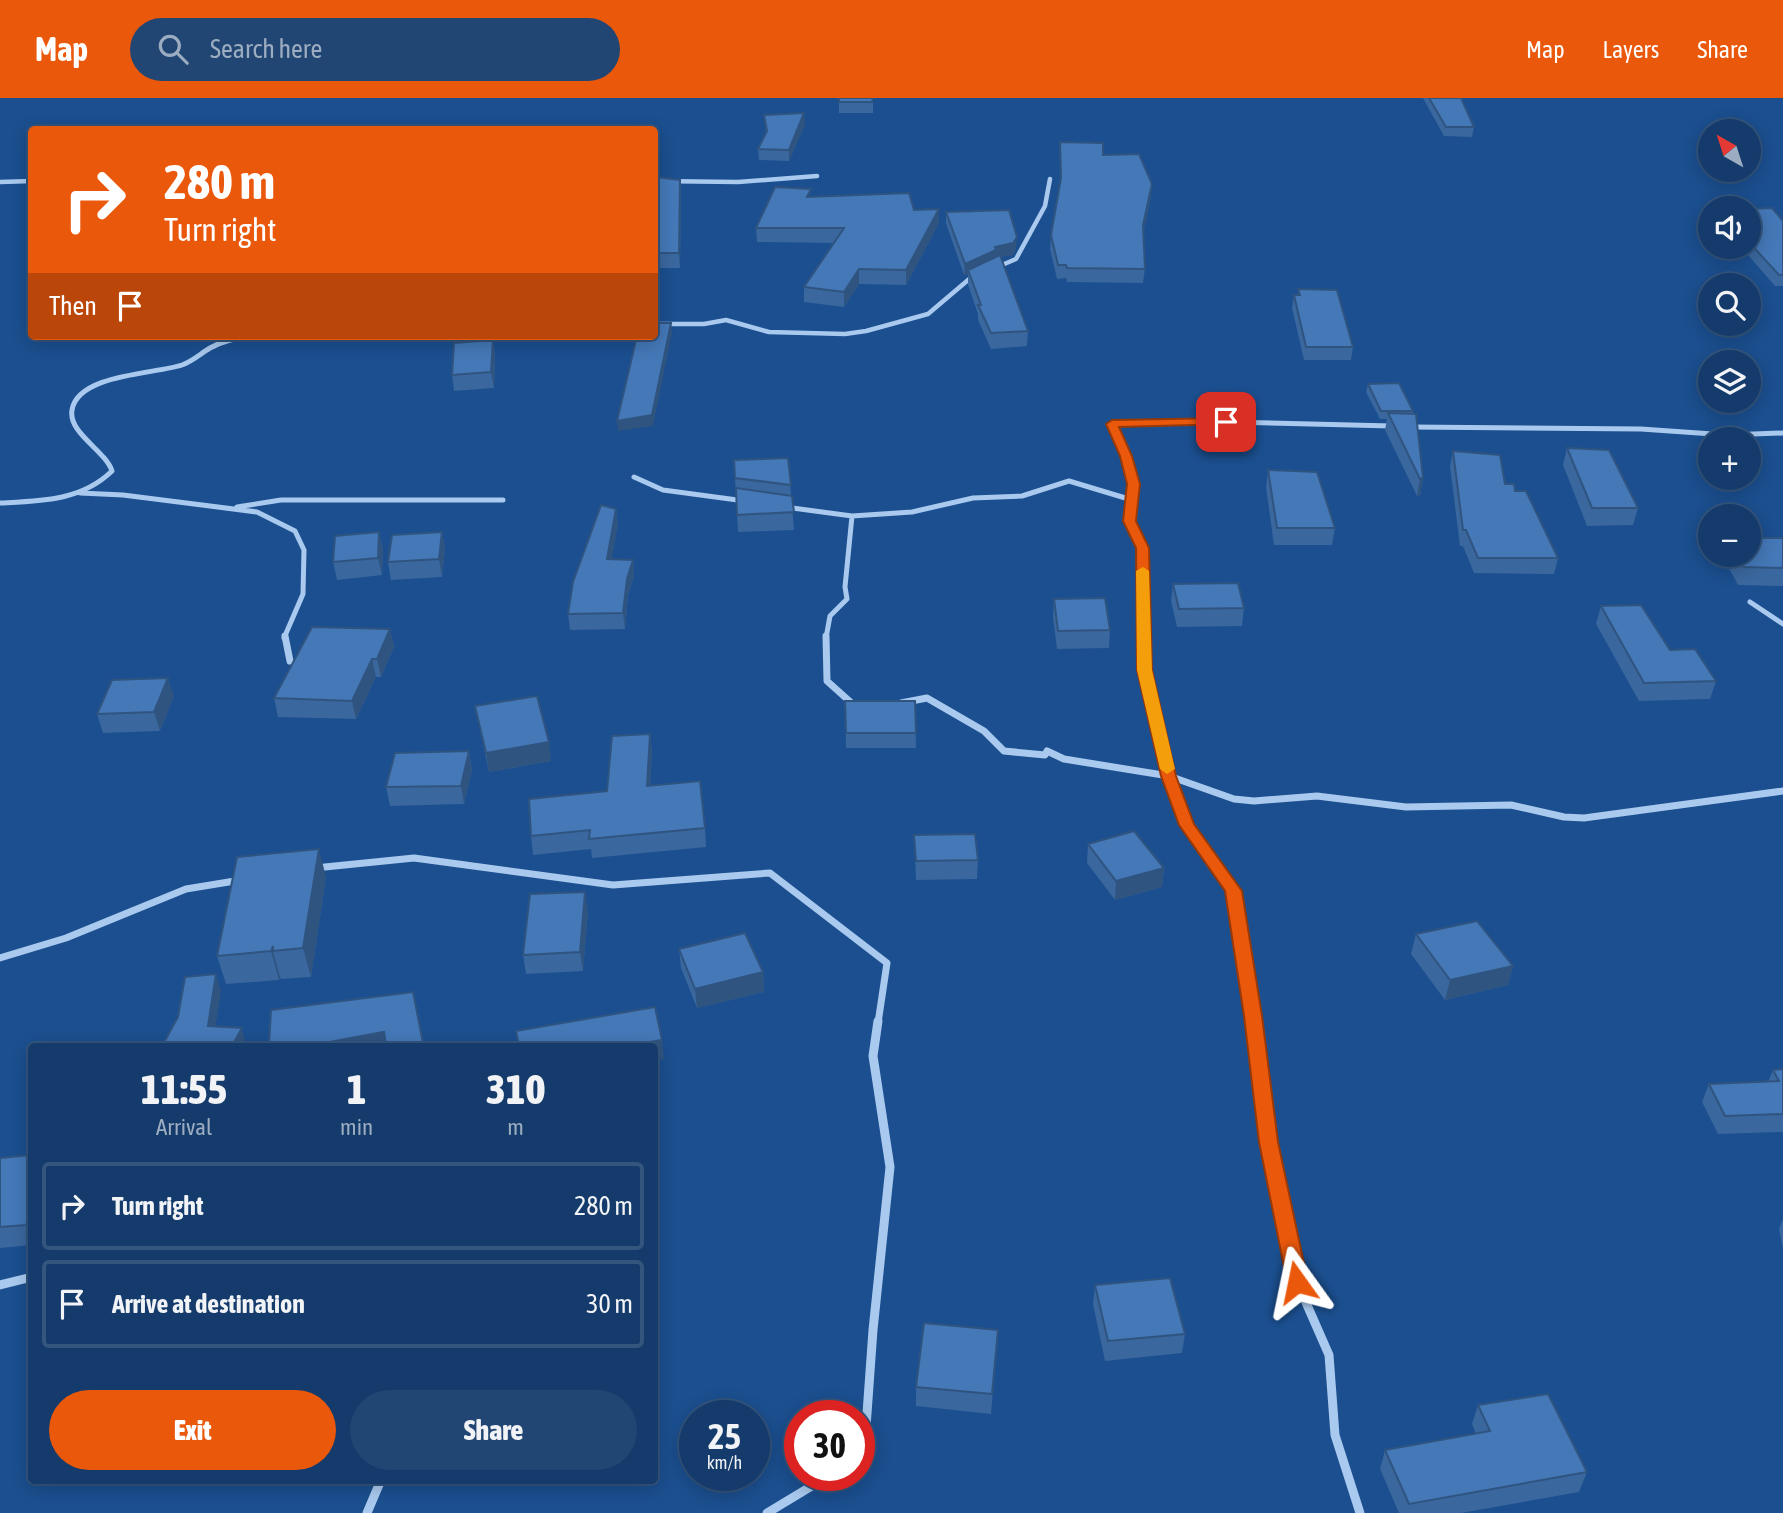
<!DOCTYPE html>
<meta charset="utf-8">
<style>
:root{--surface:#143b6b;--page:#214673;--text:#f1f3f6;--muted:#9dadc1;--line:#33557e;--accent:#ea580c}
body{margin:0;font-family:"Asap Condensed",sans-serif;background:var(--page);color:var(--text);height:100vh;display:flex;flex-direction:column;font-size:26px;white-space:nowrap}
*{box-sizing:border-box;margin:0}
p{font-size:23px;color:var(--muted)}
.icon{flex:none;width:38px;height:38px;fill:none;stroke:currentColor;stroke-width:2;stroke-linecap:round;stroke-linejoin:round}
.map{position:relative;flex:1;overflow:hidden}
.panel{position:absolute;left:28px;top:945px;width:630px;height:441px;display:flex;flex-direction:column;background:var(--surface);border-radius:7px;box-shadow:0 4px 18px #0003,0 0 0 2px var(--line)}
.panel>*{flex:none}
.guide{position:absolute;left:28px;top:28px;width:630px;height:214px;border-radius:7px;box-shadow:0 4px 18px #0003,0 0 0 2px var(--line);background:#ea580c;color:#fff;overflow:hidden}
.needle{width:46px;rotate:321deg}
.fabs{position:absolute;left:1698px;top:21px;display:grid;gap:14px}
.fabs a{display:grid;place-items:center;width:63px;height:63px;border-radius:50%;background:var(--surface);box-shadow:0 4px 18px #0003,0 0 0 2px var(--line);font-size:35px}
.speed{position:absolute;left:679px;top:1302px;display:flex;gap:14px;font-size:35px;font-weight:700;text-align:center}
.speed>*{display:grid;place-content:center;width:91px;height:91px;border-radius:50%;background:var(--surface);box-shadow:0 4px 18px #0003,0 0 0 2px var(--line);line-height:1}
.speed small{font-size:18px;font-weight:400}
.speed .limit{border:10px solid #d22;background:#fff;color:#111}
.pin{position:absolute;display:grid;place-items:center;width:60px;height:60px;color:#fff;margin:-30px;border-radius:14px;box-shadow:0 4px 10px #0006}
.me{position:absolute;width:77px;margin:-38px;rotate:348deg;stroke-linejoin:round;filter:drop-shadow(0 0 5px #0008)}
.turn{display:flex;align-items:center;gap:24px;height:147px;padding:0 21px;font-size:32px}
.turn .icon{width:91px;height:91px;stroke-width:2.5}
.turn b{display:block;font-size:49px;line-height:60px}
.then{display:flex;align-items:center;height:66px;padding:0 21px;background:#0003;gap:14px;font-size:26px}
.eta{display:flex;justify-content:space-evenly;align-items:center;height:119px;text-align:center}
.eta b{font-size:42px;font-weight:800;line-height:49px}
.primary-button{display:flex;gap:14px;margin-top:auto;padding:14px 21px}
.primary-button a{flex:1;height:80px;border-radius:42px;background:var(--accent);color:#fff;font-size:28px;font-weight:800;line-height:80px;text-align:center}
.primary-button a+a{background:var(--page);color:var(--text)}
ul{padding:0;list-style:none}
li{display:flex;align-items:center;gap:21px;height:88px;margin:0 14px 10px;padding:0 7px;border:4px solid var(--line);border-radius:7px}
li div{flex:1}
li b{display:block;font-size:26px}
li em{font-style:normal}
header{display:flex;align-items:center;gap:42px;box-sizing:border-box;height:98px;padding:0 35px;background:var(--accent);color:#fff}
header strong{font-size:33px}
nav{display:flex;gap:38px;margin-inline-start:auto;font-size:24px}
.search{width:490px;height:63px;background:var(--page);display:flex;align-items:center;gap:18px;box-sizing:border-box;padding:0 24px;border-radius:38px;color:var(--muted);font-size:26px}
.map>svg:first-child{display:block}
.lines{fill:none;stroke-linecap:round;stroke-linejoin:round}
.street-far3{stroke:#a9c9ee;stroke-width:4.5}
.street-far2{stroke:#a9c9ee;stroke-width:5}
.street-far1{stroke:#a9c9ee;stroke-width:7}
.street{stroke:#a9c9ee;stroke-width:9}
.wall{fill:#3a679d}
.shaded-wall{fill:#305480}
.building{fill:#4478b7;stroke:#305480;stroke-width:2}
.route{fill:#ea580c;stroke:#983908;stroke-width:2}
.slow{fill:#f59e0b}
</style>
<header>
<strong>Map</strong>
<div class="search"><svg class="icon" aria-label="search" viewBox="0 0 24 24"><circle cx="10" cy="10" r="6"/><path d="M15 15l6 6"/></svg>Search here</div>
<nav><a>Map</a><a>Layers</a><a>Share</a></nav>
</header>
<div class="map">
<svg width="1783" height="1415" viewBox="0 0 1783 1415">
<rect width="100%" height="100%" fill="#1b4f8f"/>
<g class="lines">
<path class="street-far3" d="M 654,83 L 738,84 L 817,78
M 0,84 L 32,83
M 995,170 L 1016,161 L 1045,108 L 1050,81
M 654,226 L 704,226 L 726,222 L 769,234 L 845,236 L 866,233 L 928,216 L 974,177
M 286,238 L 352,238"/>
<path class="street-far2" d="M 286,238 L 352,238
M 1411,329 L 1641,331 L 1727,337 L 1783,335
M 634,379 L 663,392 L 745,403
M 80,395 L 123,397 L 257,414 L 295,433 L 304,452 L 303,496 L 284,540
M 0,405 C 41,403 81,403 112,373 C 105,352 68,335 72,312 C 78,276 155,276 182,267 C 193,263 200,256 210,250 C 222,243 237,240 251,238
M 237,409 L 281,402 L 503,402
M 785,409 L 852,418 L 912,414 L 973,400 L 1022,398 L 1069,383 L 1132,402
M 1750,504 L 1783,526
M 826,540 L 830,518 L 847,501 L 845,489 L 852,418
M 1143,540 L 1142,450 L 1130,423 L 1133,386 L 1126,358 L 1112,326 L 1226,324 L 1392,328"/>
<path class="street-far1" d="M 285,538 L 290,563
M 826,538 L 827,583 L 856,609
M 1143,538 L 1144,572 L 1169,678 L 1187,727 L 1233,793 L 1254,925
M 901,605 L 927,600 L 984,633 L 1004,653 L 1045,657 L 1047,653 L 1064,661 L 1169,678 L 1234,701 L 1254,703 L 1317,698 L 1406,709 L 1511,707 L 1564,719 L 1584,720 L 1783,693
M 315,770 L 414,760 L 613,787 L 770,775 L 887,865 L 878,925
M 0,860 L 66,840 L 186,791 L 241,782"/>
<path class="street" d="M 1254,923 L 1268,1044 L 1297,1184 L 1329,1257 L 1335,1337 L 1360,1415
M 0,1187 L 32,1179
M 859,1360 L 864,1357 L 873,1232 L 890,1069 L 873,958 L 878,923
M 367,1415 L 381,1382
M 767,1415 L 830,1377"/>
</g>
<path class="wall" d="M 839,0 L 873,0 L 873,15 L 839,15 Z
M 1423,0 L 1461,0 L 1474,29 L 1472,39 L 1444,38 Z
M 764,17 L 805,26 L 789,63 L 759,62 L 758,51 L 766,36 Z
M 1060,44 L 1103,57 L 1151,99 L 1143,134 L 1145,171 L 1143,185 L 1067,184 L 1066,180 L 1057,181 L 1050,151 L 1051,137 L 1060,85 Z
M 654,80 L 680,82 L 681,97 L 680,170 L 654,170 Z
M 811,99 L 914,112 L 939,125 L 906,187 L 859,186 L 844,209 L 804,204 L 804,189 L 835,145 L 757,144 L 756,130 Z
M 1748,111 L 1783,123 L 1783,188 L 1775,188 L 1741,149 L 1748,149 Z
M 946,114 L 1016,150 L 1013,157 L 1000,159 L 1028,233 L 1027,248 L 991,251 L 978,222 L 978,216 L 968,187 L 968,176 L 964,177 L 946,125 Z
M 1298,191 L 1353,249 L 1351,262 L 1304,262 L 1292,210 L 1294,197 L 1298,197 Z
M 493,242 L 495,258 L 494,290 L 454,293 L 452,277 Z
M 1368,286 L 1413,313 L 1423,380 L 1420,397 L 1417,398 L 1385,332 L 1387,321 L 1380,321 L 1366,294 Z
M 1567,350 L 1638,410 L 1633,427 L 1587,428 L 1563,367 Z
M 1453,353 L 1505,386 L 1515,393 L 1558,460 L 1554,476 L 1474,475 L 1463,448 L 1460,448 L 1450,368 Z
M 788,360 L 794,432 L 738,434 L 734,362 Z
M 1268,372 L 1335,430 L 1332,447 L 1274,447 L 1266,389 Z
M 616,411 L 618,426 L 611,461 L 633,462 L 634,478 L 628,497 L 625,531 L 570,532 L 568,516 Z
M 379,434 L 383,452 L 382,477 L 337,482 L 333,464 Z
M 442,434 L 445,451 L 442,479 L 391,482 L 388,464 Z
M 1783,440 L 1783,488 L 1738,487 L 1722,457 L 1748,457 Z
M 1173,486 L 1244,510 L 1242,528 L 1177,529 L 1171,503 Z
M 1054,501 L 1110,532 L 1109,550 L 1057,551 L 1053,519 Z
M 1601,508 L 1716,583 L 1710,601 L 1639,603 L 1596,526 Z
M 390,531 L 394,549 L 381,579 L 376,579 L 356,621 L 278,619 L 274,600 Z
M 174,598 L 160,633 L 103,635 L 97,616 Z
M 845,603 L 915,603 L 916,650 L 846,650 Z
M 475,608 L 551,663 L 489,674 Z
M 650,636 L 652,655 L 650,688 L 705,730 L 706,749 L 592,760 L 591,751 L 533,757 L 531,738 L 607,693 Z
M 469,653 L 472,672 L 464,706 L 390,708 L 386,689 Z
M 914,737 L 978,762 L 977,781 L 916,782 Z
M 1088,746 L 1164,770 L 1162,789 L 1115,802 L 1087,765 Z
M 326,779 L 311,879 L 281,881 L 280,879 L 279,882 L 226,886 L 217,858 Z
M 588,813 L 583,873 L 526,876 L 523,857 Z
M 1416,836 L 1513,868 L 1508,887 L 1445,902 L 1411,856 Z
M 679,851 L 763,874 L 764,894 L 697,910 L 681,870 Z
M 1783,971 L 1783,1034 L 1718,1036 L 1702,1004 L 1709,986 L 1768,984 L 1773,972 Z
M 32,1057 L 32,1147 L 0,1150 L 0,1060 Z
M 1783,1121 L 1783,1151 L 1779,1131 Z
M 1095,1187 L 1185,1236 L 1182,1255 L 1105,1263 L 1093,1206 Z
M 998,1232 L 991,1316 L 916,1308 L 916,1289 Z
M 1478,1307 L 1587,1374 L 1579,1394 L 1461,1415 L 1399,1415 L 1380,1371 L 1385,1352 L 1476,1336 L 1472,1326 Z"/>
<path class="shaded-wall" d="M 804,15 L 805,26 L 789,63 L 789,52 Z
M 680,82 L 681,97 L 680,170 L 679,155 Z
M 1152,86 L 1151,99 L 1142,141 L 1143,127 Z
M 939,111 L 939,125 L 906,187 L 906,172 Z
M 1017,139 L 1016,150 L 1013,157 L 996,160 L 968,172 L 968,176 L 964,177 L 965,166 L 995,149 Z
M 859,171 L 859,186 L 844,209 L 844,194 Z
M 671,225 L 672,235 L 653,328 L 618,333 L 617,323 Z
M 493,242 L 495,258 L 494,290 L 491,274 Z
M 1423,380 L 1420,397 L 1417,398 L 1420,381 Z
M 616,411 L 618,426 L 609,477 L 607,461 Z
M 379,434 L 383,452 L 382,477 L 378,460 Z
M 442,434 L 445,451 L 442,479 L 439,461 Z
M 633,462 L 634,478 L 628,497 L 625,531 L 623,515 L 627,481 Z
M 390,531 L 394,549 L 381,579 L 377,561 Z
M 372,561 L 376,579 L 356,621 L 352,603 Z
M 168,580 L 174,598 L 160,633 L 154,614 Z
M 650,636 L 652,655 L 649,707 L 647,688 Z
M 549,644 L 551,663 L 489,674 L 486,655 Z
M 469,653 L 472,672 L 464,706 L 461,688 Z
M 319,751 L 326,779 L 311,879 L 303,850 Z
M 1164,770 L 1162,789 L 1115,802 L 1116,783 Z
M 585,794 L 588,813 L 583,873 L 580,854 Z
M 273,848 L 273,853 L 280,879 L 279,882 L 271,853 Z
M 1513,868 L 1508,887 L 1445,902 L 1450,882 Z
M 763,874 L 764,894 L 697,910 L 695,891 Z
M 216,876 L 221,893 L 213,945 L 208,928 Z
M 413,894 L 424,948 L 408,948 Z
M 242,930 L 246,948 L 232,948 Z
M 384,934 L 387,948 L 318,948 L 319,946 Z
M 662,942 L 664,961 L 654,963 L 654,948 L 624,948 Z
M 32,1111 L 32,1140 L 26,1127 Z"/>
<path class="building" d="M 839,0 L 873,0 L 872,4 L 839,4 Z
M 1429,0 L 1461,0 L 1474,29 L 1446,29 Z
M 804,15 L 789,52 L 758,51 L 767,33 L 764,17 Z
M 1060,44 L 1103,45 L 1103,57 L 1139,56 L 1152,86 L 1143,127 L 1145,171 L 1067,170 L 1066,167 L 1058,167 L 1051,137 L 1061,80 Z
M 656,79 L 680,82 L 679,155 L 654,155 L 654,80 Z
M 775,89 L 811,91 L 807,99 L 909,95 L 914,112 L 939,111 L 906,172 L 859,171 L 844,194 L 804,189 L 844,130 L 756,130 Z
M 1772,110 L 1783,123 L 1783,177 L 1779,177 L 1748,143 L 1748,111 Z
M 1009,112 L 1017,139 L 1013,145 L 995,149 L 996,152 L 965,166 L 946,114 Z
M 1000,157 L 1028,233 L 991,235 L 978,207 L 981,207 L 968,172 Z
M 1298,191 L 1337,192 L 1353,249 L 1306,249 L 1294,197 L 1300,197 Z
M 654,225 L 671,225 L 652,317 L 617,323 L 637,238 L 654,238 Z
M 493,242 L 491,274 L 452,277 L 454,245 Z
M 1399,285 L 1413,313 L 1381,313 L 1368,286 Z
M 1388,315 L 1416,316 L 1423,380 L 1420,381 Z
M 1567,350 L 1609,352 L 1638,410 L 1592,410 Z
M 1453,353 L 1500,357 L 1505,386 L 1514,386 L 1515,393 L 1526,393 L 1558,460 L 1478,460 L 1466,432 L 1463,432 Z
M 788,360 L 791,387 L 735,380 L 734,362 Z
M 1268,372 L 1317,374 L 1335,430 L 1277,430 Z
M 736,390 L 792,398 L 794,414 L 737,417 Z
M 601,407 L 616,411 L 607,461 L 633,462 L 627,481 L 623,515 L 568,516 L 573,484 Z
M 379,434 L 378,460 L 333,464 L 335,438 Z
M 442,434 L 439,461 L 388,464 L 392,437 Z
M 1748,440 L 1783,440 L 1783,470 L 1744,469 L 1737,457 L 1748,457 Z
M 1238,485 L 1244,510 L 1179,511 L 1173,486 Z
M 1105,500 L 1110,532 L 1058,533 L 1054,501 Z
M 1641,507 L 1670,552 L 1695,551 L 1716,583 L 1644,585 L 1601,508 Z
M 312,529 L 390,531 L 377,561 L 372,561 L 352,603 L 274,600 Z
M 168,580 L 154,614 L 97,616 L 112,582 Z
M 537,598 L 549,644 L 486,655 L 475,608 Z
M 845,603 L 915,603 L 916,635 L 846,635 Z
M 650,636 L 647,688 L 700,683 L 705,730 L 589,741 L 590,732 L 531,738 L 529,701 L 607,693 L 612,638 Z
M 469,653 L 461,688 L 386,689 L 395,655 Z
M 1134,733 L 1164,770 L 1116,783 L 1088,746 Z
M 975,736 L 978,762 L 916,763 L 914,737 Z
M 319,751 L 303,850 L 273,853 L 273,848 L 271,853 L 217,858 L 237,759 Z
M 585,794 L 580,854 L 523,857 L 530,796 Z
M 1477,823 L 1513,868 L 1450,882 L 1416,836 Z
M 745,835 L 763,874 L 695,891 L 679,851 Z
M 216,876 L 208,928 L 242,930 L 232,948 L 162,948 L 178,919 L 185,879 Z
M 413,894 L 423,945 L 408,948 L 386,948 L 384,934 L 319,946 L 318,948 L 269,948 L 271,912 Z
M 655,909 L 662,942 L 624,948 L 519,948 L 516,933 Z
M 1783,971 L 1783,1016 L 1725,1018 L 1709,986 L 1779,983 L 1773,972 Z
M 32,1057 L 32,1111 L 26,1127 L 0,1129 L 0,1060 Z
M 1170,1180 L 1185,1236 L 1108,1243 L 1095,1187 Z
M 924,1225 L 998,1232 L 992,1296 L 916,1289 Z
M 1548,1296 L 1587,1374 L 1409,1406 L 1385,1352 L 1490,1333 L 1478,1307 Z"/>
<path class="route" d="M 1226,320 L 1232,324 L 1231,326 L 1119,329 L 1132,358 L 1140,386 L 1136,423 L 1149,450 L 1152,572 L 1176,678 L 1194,726 L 1242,793 L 1262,918 L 1278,1044 L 1308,1184 L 1305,1190 L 1297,1193 L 1290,1190 L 1287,1184 L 1259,1044 L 1244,918 L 1225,793 L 1179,727 L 1161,678 L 1137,572 L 1136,450 L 1123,423 L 1127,386 L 1120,358 L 1106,326 L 1112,322 Z"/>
<path class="slow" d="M 1143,469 L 1149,473 L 1152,572 L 1175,671 L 1167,676 L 1160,671 L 1137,572 L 1136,473 Z"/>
</svg>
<div class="fabs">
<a><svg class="needle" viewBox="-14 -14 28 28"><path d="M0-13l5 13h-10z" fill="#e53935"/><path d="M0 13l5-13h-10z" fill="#9dadc1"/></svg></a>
<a><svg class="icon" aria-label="sound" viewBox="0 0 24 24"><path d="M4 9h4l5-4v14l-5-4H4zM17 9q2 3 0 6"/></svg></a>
<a><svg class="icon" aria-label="search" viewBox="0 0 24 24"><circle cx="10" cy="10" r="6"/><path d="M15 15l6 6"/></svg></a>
<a><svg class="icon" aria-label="layers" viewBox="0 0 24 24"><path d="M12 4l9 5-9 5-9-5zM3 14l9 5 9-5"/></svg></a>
<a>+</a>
<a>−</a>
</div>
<div class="speed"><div>25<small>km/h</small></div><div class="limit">30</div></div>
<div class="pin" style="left:1226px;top:324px;background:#d93025"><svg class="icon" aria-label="arrive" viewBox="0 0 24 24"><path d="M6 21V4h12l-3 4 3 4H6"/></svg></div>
<svg class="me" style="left:1297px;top:1184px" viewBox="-20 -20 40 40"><path d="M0-17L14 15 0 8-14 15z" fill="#ea580c" stroke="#fff" stroke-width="4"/></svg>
<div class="guide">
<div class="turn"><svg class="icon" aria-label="right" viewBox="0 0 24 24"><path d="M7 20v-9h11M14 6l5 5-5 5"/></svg><div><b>280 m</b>Turn right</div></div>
<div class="then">Then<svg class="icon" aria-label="arrive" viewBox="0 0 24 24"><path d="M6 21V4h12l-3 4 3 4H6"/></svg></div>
</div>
<section class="panel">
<div class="eta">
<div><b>11:55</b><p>Arrival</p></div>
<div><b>1</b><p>min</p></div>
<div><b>310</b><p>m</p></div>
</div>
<ul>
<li><svg class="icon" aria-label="right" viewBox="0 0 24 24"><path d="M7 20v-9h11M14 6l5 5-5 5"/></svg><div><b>Turn right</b></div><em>280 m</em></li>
<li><svg class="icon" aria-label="arrive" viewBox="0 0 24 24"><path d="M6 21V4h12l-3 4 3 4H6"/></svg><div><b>Arrive at destination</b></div><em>30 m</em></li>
</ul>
<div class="primary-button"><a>Exit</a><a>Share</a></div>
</section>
</div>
